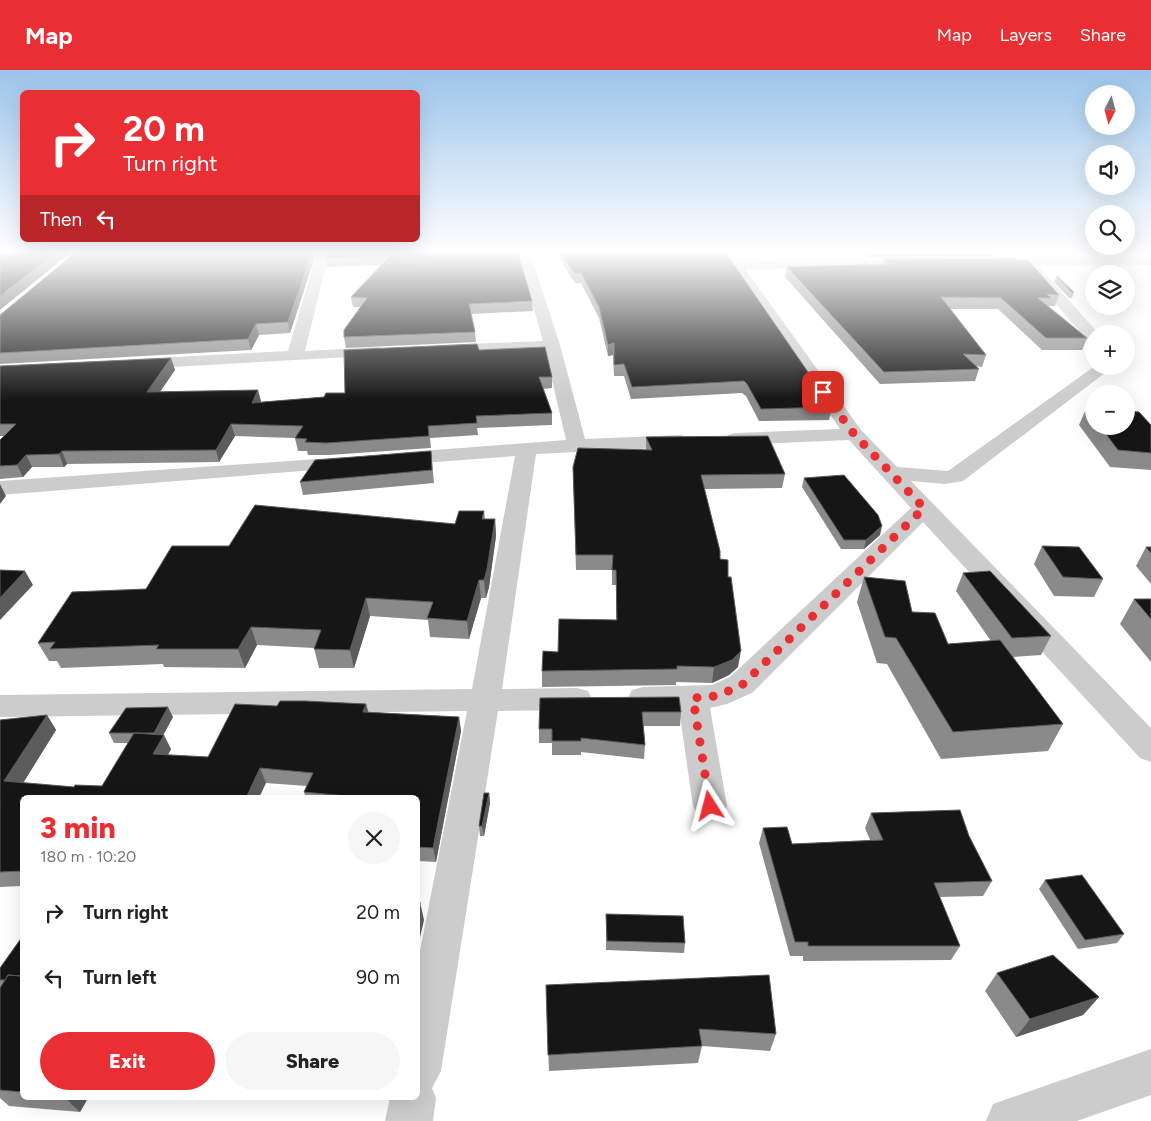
<!DOCTYPE html>
<meta charset="utf-8">
<style>
:root{--surface:#fff;--page:#f6f6f6;--text:#222;--muted:#767676;--accent:#e92f34}
body{margin:0;font-family:Figtree,sans-serif;background:var(--page);color:var(--text);height:100vh;display:flex;flex-direction:column;font-size:19px;white-space:nowrap}
*{box-sizing:border-box;margin:0}
p{font-size:16px;color:var(--muted)}
.icon{flex:none;width:28px;height:28px;fill:none;stroke:currentColor;stroke-width:2;stroke-linecap:round;stroke-linejoin:round}
.map{position:relative;flex:1;overflow:hidden}
.panel{position:absolute;left:20px;top:725px;width:400px;height:305px;display:flex;flex-direction:column;background:var(--surface);border-radius:8px;box-shadow:0 5px 20px #0002}
.panel>*{flex:none}
.guide{position:absolute;left:20px;top:20px;width:400px;height:152px;border-radius:8px;box-shadow:0 5px 20px #0002;background:#e92f34;color:#fff;overflow:hidden}
.needle{width:32px;rotate:186deg}
.buttons{position:absolute;left:1085px;top:15px;display:grid;gap:10px}
.buttons a{display:grid;place-items:center;width:50px;height:50px;border-radius:50%;background:var(--surface);box-shadow:0 5px 20px #0002;font-size:25px}
.pin{position:absolute;display:grid;place-items:center;width:42px;height:42px;color:#fff;margin:-21px;border-radius:10px;box-shadow:0 2px 8px #0006}
.me{position:absolute;width:55px;margin:-28px;rotate:351deg;stroke-linejoin:round;filter:drop-shadow(0 0 4px #0008)}
.turn{display:flex;align-items:center;gap:18px;height:105px;padding:0 20px;font-size:22px}
.turn .icon{width:65px;height:65px;stroke-width:2.5}
.turn b{display:block;font-size:35px;line-height:42px}
.then{display:flex;align-items:center;height:48px;padding:0 20px;background:#0003;gap:10px;font-size:19px}
.round{display:grid;place-items:center;flex:none;width:52px;height:52px;border-radius:26px;background:var(--page)}
.overview{display:flex;align-items:center;justify-content:space-between;height:85px;padding:0 20px}
h1{font-size:30px;font-weight:800;line-height:38px;color:var(--accent)}
.cta{display:flex;gap:10px;margin-top:auto;padding:10px 20px}
.cta a{flex:1;height:58px;border-radius:30px;background:var(--accent);color:#fff;font-size:20px;font-weight:800;line-height:58px;text-align:center}
.cta a+a{background:var(--page);color:var(--text)}
ul{padding:0;list-style:none}
li{display:flex;align-items:center;gap:15px;height:65px;padding:0 20px}
li div{flex:1}
li b{display:block;font-size:19px}
li em{font-style:normal}
header{display:flex;align-items:center;gap:30px;box-sizing:border-box;height:70px;padding:0 25px;background:var(--accent);color:#fff}
header strong{font-size:24px}
nav{display:flex;gap:28px;margin-inline-start:auto;font-size:18px}
.map>svg:first-child{display:block}
.lines{fill:none;stroke-linecap:round;stroke-linejoin:round}
.minor{fill:#ccc;fill-rule:evenodd}
.wall{fill:#8a8a8a}
.shaded-wall{fill:#5c5c5c}
.building{fill:#161616;stroke:#5c5c5c}
.route{stroke:#e92f34;stroke-width:9;stroke-dasharray:0 16.2}
</style>
<header>
<strong>Map</strong>
<nav><a>Map</a><a>Layers</a><a>Share</a></nav>
</header>
<div class="map">
<svg width="1151" height="1051" viewBox="0 0 1151 1051">
<rect width="100%" height="100%" fill="#fff"/>
<g class="lines">
<path class="minor" d="M 317,183 L 329,183 L 305,281 L 379,277 L 385,279 L 387,282 L 385,285 L 136,299 L 130,298 L 128,294 L 130,290 L 136,289 L 288,281 Z
M 518,183 L 530,183 L 560,275 L 585,369 L 681,365 L 688,367 L 691,371 L 688,375 L 681,377 L 536,384 L 502,619 L 577,618 L 588,621 L 592,629 L 588,637 L 577,640 L 498,641 L 441,1001 L 432,1018 L 436,1028 L 433,1051 L 385,1051 L 390,1028 L 418,1028 L 418,891 L 467,641 L 0,647 L 0,625 L 472,619 L 515,386 L 395,395 L 388,393 L 385,389 L 388,385 L 395,383 L 566,370 L 545,280 L 443,285 L 435,280 L 443,275 L 543,271 Z
M 721,183 L 733,183 L 739,191 L 923,190 L 924,193 L 923,196 L 918,197 L 745,199 L 861,360 L 897,397 L 948,401 L 1095,296 L 1114,296 L 963,411 L 945,414 L 911,411 L 1151,658 L 1151,692 L 1140,688 L 923,452 L 752,623 L 727,634 L 710,638 L 727,736 L 722,746 L 710,750 L 698,746 L 693,736 L 679,639 L 643,639 L 632,636 L 628,628 L 632,620 L 643,617 L 712,615 L 730,607 L 911,438 L 849,370 L 735,375 L 728,373 L 725,369 L 728,365 L 735,363 L 840,359 Z
M 1151,187 L 1151,195 L 992,196 L 986,192 L 992,188 Z
M 1035,197 L 1040,198 L 1099,264 L 1094,264 L 1094,273 L 1088,271 L 1030,204 L 1028,201 Z
M 346,387 L 353,389 L 356,393 L 353,397 L 0,425 L 0,411 Z
M 1151,979 L 1151,1025 L 1077,1051 L 986,1051 L 993,1034 Z"/>
</g>
<path class="wall" d="M 316,183 L 290,263 L 259,265 L 251,280 L 0,294 L 0,245 Z
M 518,183 L 532,231 L 533,241 L 471,244 L 475,262 L 476,272 L 346,278 L 344,267 L 360,237 L 353,237 L 351,227 L 381,195 L 327,197 L 326,188 Z
M 556,183 L 726,183 L 832,337 L 829,350 L 759,351 L 746,326 L 742,323 L 631,329 L 624,306 L 614,306 L 613,285 L 608,286 L 599,248 L 581,213 L 575,213 Z
M 863,183 L 998,183 L 997,187 L 869,188 Z
M 884,189 L 1059,225 L 1055,236 L 1048,236 L 1087,268 L 1082,280 L 1042,280 L 998,239 L 950,239 L 986,285 L 982,297 L 977,296 L 979,299 L 975,311 L 880,314 L 785,207 L 787,197 L 883,194 Z
M 1057,206 L 1074,222 L 1072,228 L 1069,228 L 1054,212 Z
M 479,280 L 552,307 L 552,318 L 543,319 L 552,343 L 552,355 L 477,358 L 478,365 L 430,368 L 431,378 L 329,385 L 308,385 L 307,381 L 298,381 L 295,368 L 235,366 L 219,392 L 67,394 L 64,397 L 32,397 L 23,407 L 0,409 L 0,370 L 4,366 L 0,366 L 0,296 L 171,288 L 175,300 L 160,322 L 261,331 L 260,332 L 324,327 L 345,323 Z
M 1086,339 L 1094,340 L 1094,356 L 1126,356 L 1151,355 L 1151,400 L 1110,397 L 1079,355 Z
M 646,367 L 785,404 L 782,418 L 704,419 L 720,489 L 728,507 L 738,597 L 729,605 L 712,613 L 676,612 L 676,615 L 542,617 L 542,601 L 558,582 L 616,550 L 616,515 L 612,515 L 612,500 L 576,500 L 573,397 L 646,380 Z
M 431,381 L 434,413 L 303,425 L 300,412 Z
M 804,408 L 880,465 L 864,479 L 841,479 L 802,417 Z
M 484,441 L 485,449 L 495,449 L 496,466 L 489,517 L 486,528 L 481,528 L 469,569 L 430,567 L 428,550 L 370,546 L 354,598 L 319,598 L 314,578 L 257,575 L 245,598 L 164,597 L 163,594 L 61,598 L 57,591 L 49,591 L 38,573 L 146,519 L 229,476 L 455,454 Z
M 1042,476 L 1103,509 L 1094,527 L 1054,526 L 1034,494 Z
M 1146,477 L 1151,477 L 1151,514 L 1136,496 Z
M 963,503 L 1051,566 L 1041,585 L 1013,587 L 1063,654 L 1048,681 L 941,689 L 887,594 L 877,593 L 857,532 L 864,507 L 912,542 L 948,574 L 991,571 L 956,521 Z
M 1134,529 L 1151,529 L 1151,592 L 1120,554 Z
M 540,628 L 681,642 L 680,656 L 643,656 L 645,675 L 644,689 L 581,682 L 581,685 L 552,685 L 552,673 L 539,673 L 539,659 Z
M 366,634 L 368,642 L 459,647 L 461,661 L 436,792 L 418,791 L 418,728 L 306,728 L 304,722 L 307,716 L 266,713 L 22,728 L 22,816 L 0,817 L 0,650 L 47,645 L 56,660 L 23,713 L 74,717 L 102,716 L 128,673 L 114,673 L 109,663 L 173,647 L 163,665 L 171,679 L 168,685 L 208,687 L 277,636 Z
M 489,723 L 490,733 L 484,766 L 480,766 L 479,756 Z
M 871,743 L 969,766 L 992,811 L 983,826 L 939,827 L 960,876 L 951,890 L 803,891 L 803,886 L 790,886 L 759,773 L 763,758 L 792,774 L 870,770 L 865,758 Z
M 1045,810 L 1124,864 L 1117,873 L 1078,879 L 1039,819 Z
M 606,844 L 685,873 L 684,883 L 606,880 Z
M 22,867 L 22,1028 L 88,1028 L 80,1042 L 9,1036 L 0,1028 L 0,898 Z
M 997,903 L 1099,927 L 1083,945 L 1016,967 L 985,921 Z
M 546,915 L 776,964 L 770,981 L 702,976 L 698,993 L 549,1001 Z"/>
<path class="shaded-wall" d="M 56,183 L 70,183 L 0,240 L 0,226 Z
M 312,183 L 316,183 L 290,263 L 288,252 Z
M 256,254 L 259,265 L 251,280 L 248,269 Z
M 614,273 L 613,285 L 608,286 L 608,275 Z
M 171,288 L 175,300 L 152,333 L 147,322 Z
M 258,320 L 261,331 L 255,345 L 252,333 Z
M 231,354 L 235,366 L 219,392 L 216,380 Z
M 62,381 L 67,394 L 64,397 L 59,384 Z
M 26,385 L 32,397 L 23,407 L 17,395 Z
M 0,414 L 6,426 L 0,434 Z
M 495,449 L 496,466 L 489,517 L 486,528 L 484,510 Z
M 882,456 L 880,465 L 864,479 L 866,470 Z
M 25,501 L 33,515 L 0,550 L 0,528 Z
M 479,510 L 481,528 L 469,569 L 467,551 Z
M 366,528 L 370,546 L 354,598 L 350,580 Z
M 251,557 L 257,575 L 245,598 L 238,579 Z
M 741,581 L 738,597 L 729,605 L 712,613 L 714,597 Z
M 366,634 L 370,648 L 363,642 Z
M 168,637 L 173,647 L 159,673 L 154,663 Z
M 47,645 L 56,660 L 15,726 L 4,711 Z
M 459,647 L 461,661 L 436,792 L 433,778 Z
M 164,665 L 171,679 L 160,699 L 153,684 Z
M 260,698 L 266,713 L 259,728 L 246,728 Z
M 489,723 L 490,733 L 484,766 L 482,756 Z
M 420,832 L 424,850 L 418,876 L 418,843 Z
M 1099,927 L 1083,945 L 1016,967 L 1030,949 Z
M 65,1028 L 88,1028 L 80,1042 Z"/>
<path class="building" d="M 0,183 L 56,183 L 0,226 Z
M 75,183 L 312,183 L 288,252 L 256,254 L 248,269 L 0,283 L 0,245 Z
M 327,183 L 518,183 L 532,231 L 469,234 L 475,262 L 344,267 L 344,260 L 367,228 L 351,227 L 390,186 L 326,188 Z
M 561,183 L 726,183 L 832,337 L 761,339 L 747,314 L 744,311 L 632,317 L 624,294 L 614,295 L 614,273 L 608,275 L 599,237 L 581,203 L 575,204 Z
M 1014,188 L 1016,190 L 1028,190 L 1059,225 L 1047,224 L 1051,228 L 1038,228 L 1087,268 L 1046,268 L 1001,228 L 941,227 L 986,285 L 963,284 L 979,299 L 884,302 L 787,197 L 890,194 L 884,189 Z
M 1057,206 L 1074,222 L 1071,222 Z
M 477,274 L 479,280 L 545,277 L 552,307 L 539,307 L 552,343 L 476,346 L 477,353 L 428,356 L 429,366 L 326,373 L 305,372 L 307,369 L 295,368 L 303,356 L 231,354 L 216,380 L 62,381 L 59,384 L 26,385 L 17,395 L 0,396 L 0,370 L 16,354 L 0,354 L 0,296 L 171,288 L 147,322 L 258,320 L 252,333 L 324,327 L 326,323 L 345,323 L 344,280 Z
M 1086,339 L 1094,340 L 1094,349 Z
M 1126,341 L 1139,342 L 1151,355 L 1151,383 L 1118,380 L 1100,356 L 1126,356 Z
M 768,366 L 785,404 L 701,405 L 720,481 L 720,489 L 728,490 L 728,507 L 731,507 L 741,581 L 732,590 L 714,597 L 677,596 L 677,599 L 542,601 L 543,581 L 558,582 L 559,549 L 617,550 L 616,500 L 612,500 L 613,485 L 576,485 L 573,397 L 578,378 L 652,380 L 646,367 Z
M 431,381 L 432,400 L 300,412 L 315,390 Z
M 844,405 L 878,445 L 882,456 L 866,470 L 844,470 L 804,408 Z
M 255,435 L 455,454 L 459,441 L 484,441 L 482,449 L 495,449 L 487,499 L 484,510 L 479,510 L 467,551 L 427,548 L 433,532 L 366,528 L 350,580 L 314,579 L 321,560 L 251,557 L 238,579 L 156,579 L 159,575 L 50,579 L 55,572 L 38,573 L 72,522 L 146,519 L 172,476 L 229,476 Z
M 1042,476 L 1079,477 L 1103,509 L 1063,507 Z
M 1146,477 L 1151,477 L 1151,483 Z
M 0,500 L 25,501 L 0,528 Z
M 990,501 L 1051,566 L 1012,568 L 963,503 Z
M 864,507 L 905,511 L 912,542 L 935,543 L 948,574 L 1000,570 L 1063,654 L 953,662 L 896,568 L 885,567 Z
M 1134,529 L 1151,529 L 1151,549 Z
M 679,627 L 681,642 L 642,642 L 645,675 L 581,668 L 581,671 L 552,671 L 552,659 L 539,659 L 540,628 Z
M 280,631 L 305,631 L 366,634 L 363,642 L 459,647 L 433,778 L 418,777 L 418,728 L 345,728 L 346,726 L 304,722 L 313,703 L 260,698 L 246,728 L 22,728 L 22,801 L 0,802 L 0,650 L 47,645 L 4,711 L 74,717 L 75,715 L 102,716 L 134,663 L 164,665 L 153,684 L 208,687 L 235,634 L 277,636 Z
M 168,637 L 154,663 L 109,663 L 126,638 Z
M 484,723 L 489,723 L 482,756 L 479,756 Z
M 960,740 L 969,766 L 992,811 L 934,813 L 960,876 L 808,876 L 808,872 L 795,872 L 763,758 L 787,757 L 792,774 L 883,770 L 871,743 Z
M 1082,805 L 1124,864 L 1085,870 L 1045,810 Z
M 418,832 L 420,832 L 418,843 Z
M 606,844 L 683,846 L 685,873 L 607,871 Z
M 22,867 L 22,906 L 8,905 L 5,910 L 0,910 L 0,898 Z
M 1053,885 L 1099,927 L 1030,949 L 997,903 Z
M 8,905 L 22,906 L 22,1022 L 0,1020 L 0,918 Z
M 769,905 L 776,964 L 699,959 L 702,976 L 548,985 L 546,915 Z"/>
<linearGradient id="sky" x2="0" y2="1"><stop stop-color="#9bc4ea"/><stop offset="0.55" stop-color="#fff"/><stop offset="1" stop-color="#fff" stop-opacity="0"/></linearGradient>
<rect width="1151" height="330" fill="url(#sky)"/>
<g class="lines">
<path class="route" d="M 710,736 L 693,628 L 716,626 L 741,616 L 924,438 L 854,364 L 823,322"/>
</g>
</svg>
<div class="buttons">
<a><svg class="needle" viewBox="-14 -14 28 28"><path d="M0-13l5 13h-10z" fill="#e53935"/><path d="M0 13l5-13h-10z" fill="#767676"/></svg></a>
<a><svg class="icon" aria-label="sound" viewBox="0 0 24 24"><path d="M4 9h4l5-4v14l-5-4H4zM17 9q2 3 0 6"/></svg></a>
<a><svg class="icon" aria-label="search" viewBox="0 0 24 24"><circle cx="10" cy="10" r="6"/><path d="M15 15l6 6"/></svg></a>
<a><svg class="icon" aria-label="layers" viewBox="0 0 24 24"><path d="M12 4l9 5-9 5-9-5zM3 14l9 5 9-5"/></svg></a>
<a>+</a>
<a>−</a>
</div>
<div class="pin" style="left:823px;top:322px;background:#d93025"><svg class="icon" aria-label="arrive" viewBox="0 0 24 24"><path d="M6 21V4h12l-3 4 3 4H6"/></svg></div>
<svg class="me" style="left:710px;top:736px" viewBox="-20 -20 40 40"><path d="M0-17L14 15 0 8-14 15z" fill="#e92f34" stroke="#fff" stroke-width="4"/></svg>
<div class="guide">
<div class="turn"><svg class="icon" aria-label="right" viewBox="0 0 24 24"><path d="M7 20v-9h11M14 6l5 5-5 5"/></svg><div><b>20 m</b>Turn right</div></div>
<div class="then">Then<svg class="icon" aria-label="left" viewBox="0 0 24 24"><path d="M17 20v-9H6M10 6l-5 5 5 5"/></svg></div>
</div>
<section class="panel">
<div class="overview"><div><h1>3 min</h1><p>180 m · 10:20</p></div><a class="round"><svg class="icon" aria-label="close" viewBox="0 0 24 24"><path d="M6 6l12 12M18 6L6 18"/></svg></a></div>
<ul>
<li><svg class="icon" aria-label="right" viewBox="0 0 24 24"><path d="M7 20v-9h11M14 6l5 5-5 5"/></svg><div><b>Turn right</b></div><em>20 m</em></li>
<li><svg class="icon" aria-label="left" viewBox="0 0 24 24"><path d="M17 20v-9H6M10 6l-5 5 5 5"/></svg><div><b>Turn left</b></div><em>90 m</em></li>
</ul>
<div class="cta"><a>Exit</a><a>Share</a></div>
</section>
</div>
